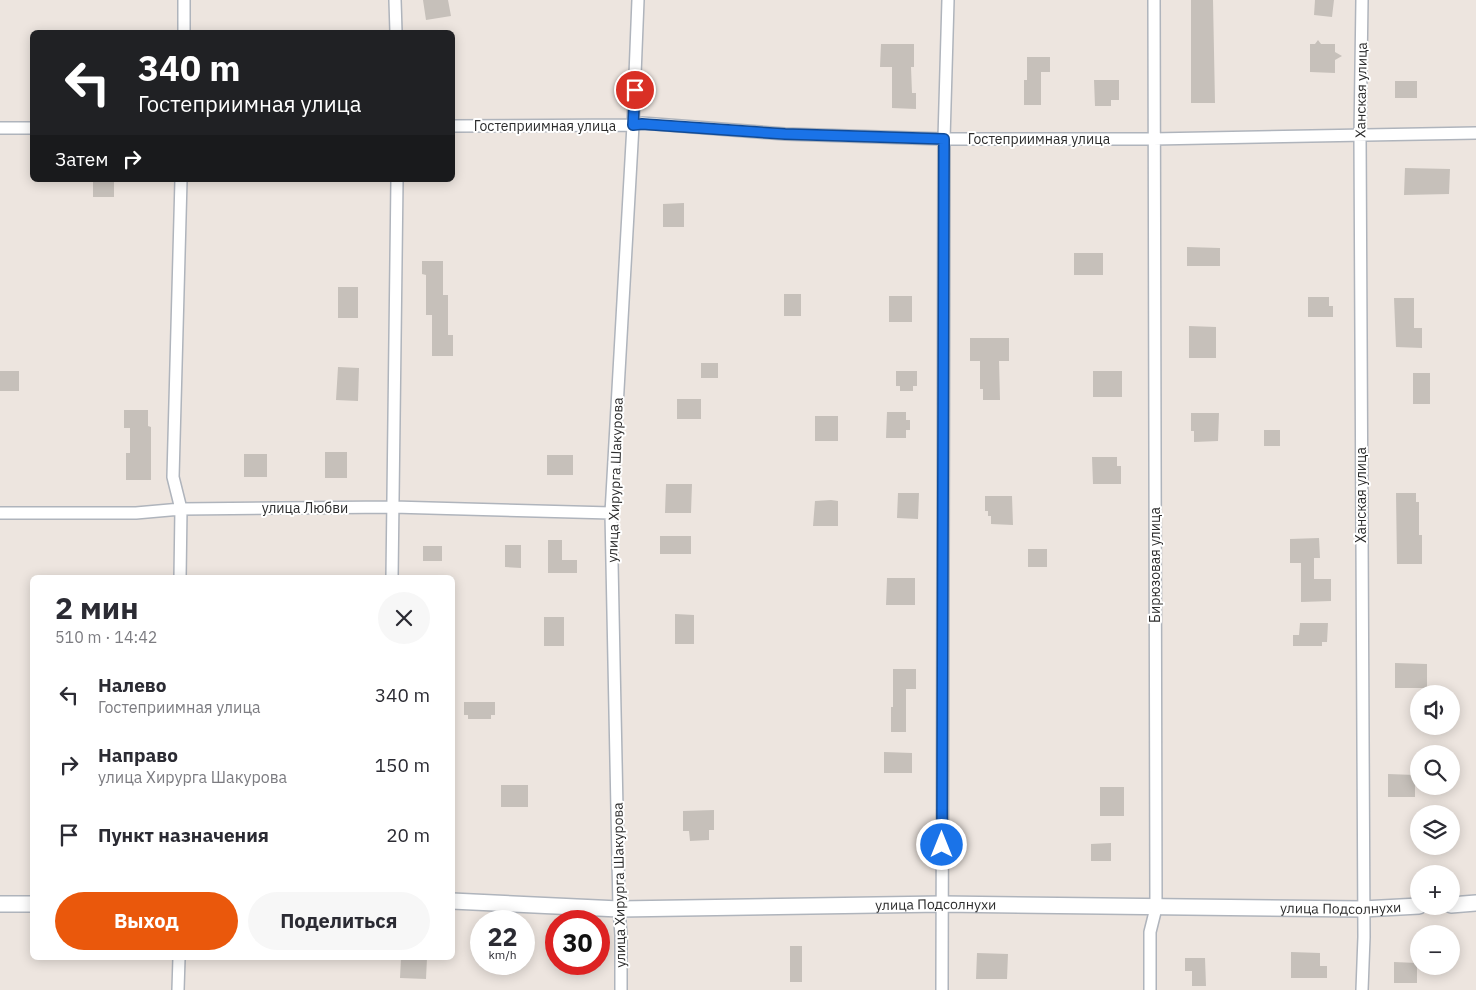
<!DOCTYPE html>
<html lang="ru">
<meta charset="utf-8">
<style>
:root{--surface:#fff;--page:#f7f7f7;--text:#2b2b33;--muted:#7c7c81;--accent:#ea580c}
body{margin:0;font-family:"IBM Plex Sans",sans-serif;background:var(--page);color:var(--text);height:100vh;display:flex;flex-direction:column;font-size:19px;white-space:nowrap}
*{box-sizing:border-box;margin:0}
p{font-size:16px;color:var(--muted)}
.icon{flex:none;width:28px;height:28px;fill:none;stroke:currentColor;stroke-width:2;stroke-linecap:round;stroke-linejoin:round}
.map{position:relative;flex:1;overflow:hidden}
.sheet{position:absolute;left:30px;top:575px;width:425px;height:385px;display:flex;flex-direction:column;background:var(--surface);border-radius:8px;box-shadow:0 2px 12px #0003}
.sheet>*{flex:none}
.banner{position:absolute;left:30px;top:30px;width:425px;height:152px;border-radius:8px;box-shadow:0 2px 12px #0003;background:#202124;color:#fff;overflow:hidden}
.tools{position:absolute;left:1410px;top:685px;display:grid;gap:10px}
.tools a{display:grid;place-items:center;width:50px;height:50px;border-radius:50%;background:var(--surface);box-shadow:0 2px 12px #0003;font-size:25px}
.speed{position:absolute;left:470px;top:910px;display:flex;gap:10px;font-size:25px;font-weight:700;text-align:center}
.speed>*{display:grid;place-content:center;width:65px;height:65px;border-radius:50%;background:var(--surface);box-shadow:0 2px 12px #0003;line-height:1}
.speed small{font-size:12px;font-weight:400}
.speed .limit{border:8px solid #d22;background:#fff;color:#111}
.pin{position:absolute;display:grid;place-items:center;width:42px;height:42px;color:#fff;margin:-21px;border:2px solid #fff;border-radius:50%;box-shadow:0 1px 5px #0007}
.me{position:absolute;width:55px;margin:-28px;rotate:0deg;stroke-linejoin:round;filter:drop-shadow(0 0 4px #0008)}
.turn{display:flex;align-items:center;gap:18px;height:105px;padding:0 25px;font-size:22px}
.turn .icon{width:65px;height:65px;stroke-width:2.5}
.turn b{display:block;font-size:35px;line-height:42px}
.then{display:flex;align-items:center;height:48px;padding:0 25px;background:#0003;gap:10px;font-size:19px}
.round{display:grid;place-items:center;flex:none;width:52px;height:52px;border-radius:26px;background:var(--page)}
.summary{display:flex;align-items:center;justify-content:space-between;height:85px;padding:0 25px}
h1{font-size:30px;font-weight:700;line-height:38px}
.button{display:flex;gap:10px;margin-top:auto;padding:10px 25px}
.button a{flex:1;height:58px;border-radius:30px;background:var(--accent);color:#fff;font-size:20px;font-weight:700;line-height:58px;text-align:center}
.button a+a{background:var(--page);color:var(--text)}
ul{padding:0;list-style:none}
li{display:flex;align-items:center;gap:15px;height:70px;padding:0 25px}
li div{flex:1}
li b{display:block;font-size:19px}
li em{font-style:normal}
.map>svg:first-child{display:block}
.building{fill:#c6c0ba}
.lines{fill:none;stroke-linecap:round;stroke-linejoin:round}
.minor-casing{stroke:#afb4bc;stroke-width:14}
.tertiary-casing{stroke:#afb4bc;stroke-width:18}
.minor{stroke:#fff;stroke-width:11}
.tertiary{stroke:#fff;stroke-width:15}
.route-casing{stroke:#114b97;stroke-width:12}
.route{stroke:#1a73e8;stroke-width:9}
.labels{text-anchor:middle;stroke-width:4;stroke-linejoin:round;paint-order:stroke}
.street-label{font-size:14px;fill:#2c2c2c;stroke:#fff}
</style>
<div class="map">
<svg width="1476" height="990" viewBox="0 0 1476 990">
<rect width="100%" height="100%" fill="#ede5df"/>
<path class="building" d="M 423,0 L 448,0 L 451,16 L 426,20 Z
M 1191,0 L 1213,0 L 1215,103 L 1191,103 Z
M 1315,0 L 1334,0 L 1332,17 L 1314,15 Z
M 1318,40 L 1321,44 L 1335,44 L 1335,52 L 1342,56 L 1335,60 L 1335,73 L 1310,72 L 1310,44 L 1315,44 Z
M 881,44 L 914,44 L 914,67 L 911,67 L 912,93 L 916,93 L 916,109 L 892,108 L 892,67 L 880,67 Z
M 1027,57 L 1050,57 L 1050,72 L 1041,72 L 1041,105 L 1024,105 L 1024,80 L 1027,80 Z
M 1094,80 L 1119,80 L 1119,100 L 1111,100 L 1111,106 L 1095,106 Z
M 1395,81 L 1417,81 L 1417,98 L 1395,98 Z
M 1405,168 L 1450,169 L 1449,194 L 1404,195 Z
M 93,180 L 114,180 L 114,197 L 93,197 Z
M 684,203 L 684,227 L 663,227 L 663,204 Z
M 1187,247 L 1220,248 L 1220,266 L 1187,266 Z
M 1074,253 L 1103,253 L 1103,275 L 1074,275 Z
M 422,261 L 443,261 L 443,295 L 448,295 L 448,335 L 453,335 L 453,356 L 432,356 L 432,315 L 426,315 L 426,275 L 422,274 Z
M 338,287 L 358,287 L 358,318 L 338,318 Z
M 784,294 L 801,294 L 801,316 L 784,316 Z
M 889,296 L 912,296 L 912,322 L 889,322 Z
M 1308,297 L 1329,297 L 1329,306 L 1333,306 L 1333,317 L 1308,317 Z
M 1394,298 L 1414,298 L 1414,328 L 1422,328 L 1422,348 L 1396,347 Z
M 1189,326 L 1216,327 L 1216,358 L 1189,358 Z
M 970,338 L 1009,338 L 1009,361 L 999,361 L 1000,400 L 983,400 L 983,389 L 980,389 L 980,361 L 970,361 Z
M 701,363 L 718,363 L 718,378 L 701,378 Z
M 338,367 L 359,368 L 358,401 L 336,400 Z
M 0,371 L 19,371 L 19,391 L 0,391 Z
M 896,371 L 917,371 L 917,386 L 913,386 L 913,391 L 900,391 L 900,386 L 896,386 Z
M 1093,371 L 1122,371 L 1122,397 L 1093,397 Z
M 1413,373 L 1430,373 L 1430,404 L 1413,404 Z
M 677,399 L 701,399 L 701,419 L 677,419 Z
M 124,410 L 148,410 L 148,426 L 151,427 L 151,480 L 126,480 L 126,453 L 130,453 L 130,428 L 124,428 Z
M 887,412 L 906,412 L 906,420 L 910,420 L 910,430 L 906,430 L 906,438 L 886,438 Z
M 1191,413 L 1219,413 L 1218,441 L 1194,442 L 1194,431 L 1191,431 Z
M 815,416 L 838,416 L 838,441 L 815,441 Z
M 1264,430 L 1280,430 L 1280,446 L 1264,446 Z
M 325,452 L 347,452 L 347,478 L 325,478 Z
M 244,454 L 267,454 L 267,477 L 244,477 Z
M 547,455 L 573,455 L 573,475 L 547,475 Z
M 1092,457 L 1117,457 L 1117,466 L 1121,466 L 1121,484 L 1093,484 Z
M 666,484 L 692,484 L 691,513 L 665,513 Z
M 898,493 L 919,493 L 918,519 L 897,518 Z
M 1396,493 L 1416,493 L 1416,502 L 1419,502 L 1419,535 L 1422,535 L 1422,564 L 1397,564 Z
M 985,496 L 1012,496 L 1013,525 L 991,524 L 991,516 L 988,516 L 988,511 L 985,511 Z
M 831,500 L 838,501 L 838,526 L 813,526 L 815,501 Z
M 660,536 L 691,536 L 691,554 L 660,554 Z
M 1319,538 L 1320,558 L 1314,558 L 1314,579 L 1331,579 L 1331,601 L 1301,602 L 1301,563 L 1290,563 L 1290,539 Z
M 548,540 L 562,540 L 562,560 L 577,560 L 577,573 L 548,573 Z
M 505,545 L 521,545 L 521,568 L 505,567 Z
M 423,546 L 442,546 L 442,561 L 423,561 Z
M 1028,549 L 1047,549 L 1047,567 L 1028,567 Z
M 887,578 L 915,578 L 915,605 L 886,605 Z
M 675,614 L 694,615 L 694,644 L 675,644 Z
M 544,617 L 564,617 L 564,646 L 544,646 Z
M 1300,623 L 1328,623 L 1327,642 L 1322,642 L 1322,646 L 1293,646 L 1293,635 L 1299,635 Z
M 1395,663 L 1427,664 L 1427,688 L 1395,688 Z
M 893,669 L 916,669 L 916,689 L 906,689 L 906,732 L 891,732 L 891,707 L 893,707 Z
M 464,702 L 495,702 L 495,715 L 491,715 L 491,719 L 468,719 L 468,715 L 464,715 Z
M 884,752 L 912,753 L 912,773 L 884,773 Z
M 1388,774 L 1415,775 L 1415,797 L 1388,797 Z
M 501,785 L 528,785 L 528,807 L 501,807 Z
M 1100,787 L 1124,787 L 1124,816 L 1100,816 Z
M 714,810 L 714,830 L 709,830 L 709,840 L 690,841 L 689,831 L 683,831 L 683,811 Z
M 1111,843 L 1111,861 L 1091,861 L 1091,844 Z
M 790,946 L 802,946 L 802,982 L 790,982 Z
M 1291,952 L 1320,953 L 1320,966 L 1327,966 L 1327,978 L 1291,978 Z
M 977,953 L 1008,954 L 1007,979 L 976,979 Z
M 401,958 L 427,958 L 426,979 L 400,978 Z
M 1185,958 L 1205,958 L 1206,986 L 1192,986 L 1192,971 L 1185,971 Z
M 1394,962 L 1417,963 L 1417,983 L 1394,983 Z"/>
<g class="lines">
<defs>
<path id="minor" d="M 395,0 L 396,32
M 184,32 L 184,0
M 452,126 L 633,125 L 642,123 L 785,134 L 944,139 L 1153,139 L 1476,133
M 0,128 L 32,128
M 0,513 L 136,513 L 181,509 L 393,507 L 611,513
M 180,578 L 181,509 L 173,477 L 181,180
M 392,578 L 397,180
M 178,990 L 179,958
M 621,990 L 621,935 L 619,909 L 611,513 L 633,125 L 638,0
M 942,990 L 944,139 L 948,0
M 1150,990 L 1150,932 L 1156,908 L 1154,0
M 1362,990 L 1364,937 L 1360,136 L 1362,0"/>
<g id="tertiary">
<path id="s1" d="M 452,901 L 619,909 L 942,904 L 1363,909 L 1419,906"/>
<path d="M 0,904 L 32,904"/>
<path d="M 1451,905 L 1476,903"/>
</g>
</defs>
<use href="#minor" class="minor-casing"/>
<use href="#tertiary" class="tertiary-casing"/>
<use href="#minor" class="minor"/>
<use href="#tertiary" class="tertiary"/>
</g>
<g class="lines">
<defs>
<path id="route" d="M 635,90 L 633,125 L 642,124 L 785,134 L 944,139 L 942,845"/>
</defs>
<use href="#route" class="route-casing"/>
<use href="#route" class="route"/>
</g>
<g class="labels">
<g class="street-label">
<text transform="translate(1361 90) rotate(-89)" y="5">Ханская улица</text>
<text x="545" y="131">Гостеприимная улица</text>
<text x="1039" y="144">Гостеприимная улица</text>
<text transform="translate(615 480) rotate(-88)" y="5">улица Хирурга Шакурова</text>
<text transform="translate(1361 495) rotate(-90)" y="5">Ханская улица</text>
<text x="305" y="513">улица Любви</text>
<text transform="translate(1155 565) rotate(-90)" y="5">Бирюзовая улица</text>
<text transform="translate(619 885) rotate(-91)" y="5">улица Хирурга Шакурова</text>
<text dy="5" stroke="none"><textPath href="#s1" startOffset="484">улица Подсолнухи</textPath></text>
<text dy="5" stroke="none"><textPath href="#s1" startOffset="889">улица Подсолнухи</textPath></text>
</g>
</g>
</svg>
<div class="tools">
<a><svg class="icon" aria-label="sound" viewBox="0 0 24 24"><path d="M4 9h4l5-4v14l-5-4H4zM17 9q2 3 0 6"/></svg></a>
<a><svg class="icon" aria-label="search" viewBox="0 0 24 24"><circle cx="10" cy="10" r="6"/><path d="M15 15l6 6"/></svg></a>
<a><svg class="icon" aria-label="layers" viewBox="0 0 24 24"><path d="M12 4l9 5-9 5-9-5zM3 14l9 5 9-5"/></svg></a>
<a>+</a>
<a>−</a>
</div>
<div class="speed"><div>22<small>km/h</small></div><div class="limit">30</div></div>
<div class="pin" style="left:635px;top:90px;background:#d93025"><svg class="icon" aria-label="arrive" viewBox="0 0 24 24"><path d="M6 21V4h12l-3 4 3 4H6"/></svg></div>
<svg class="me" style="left:942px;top:845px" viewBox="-20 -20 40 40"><circle r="17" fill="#1a73e8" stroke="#fff" stroke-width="3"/><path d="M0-11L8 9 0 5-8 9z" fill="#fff"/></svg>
<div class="banner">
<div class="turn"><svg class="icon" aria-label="left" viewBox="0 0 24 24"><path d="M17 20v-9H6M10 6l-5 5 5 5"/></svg><div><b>340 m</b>Гостеприимная улица</div></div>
<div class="then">Затем<svg class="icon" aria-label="right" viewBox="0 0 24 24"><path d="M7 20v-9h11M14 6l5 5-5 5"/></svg></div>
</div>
<section class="sheet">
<div class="summary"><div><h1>2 мин</h1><p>510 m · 14:42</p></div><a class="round"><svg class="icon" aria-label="close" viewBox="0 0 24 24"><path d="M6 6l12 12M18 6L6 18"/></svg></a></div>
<ul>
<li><svg class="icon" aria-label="left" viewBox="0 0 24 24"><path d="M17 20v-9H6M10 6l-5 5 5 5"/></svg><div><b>Налево</b><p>Гостеприимная улица</p></div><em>340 m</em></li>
<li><svg class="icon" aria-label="right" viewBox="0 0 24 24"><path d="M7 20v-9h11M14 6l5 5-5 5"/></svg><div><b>Направо</b><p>улица Хирурга Шакурова</p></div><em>150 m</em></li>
<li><svg class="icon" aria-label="arrive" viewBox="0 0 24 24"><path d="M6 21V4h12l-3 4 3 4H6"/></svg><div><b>Пункт назначения</b></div><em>20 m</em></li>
</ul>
<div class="button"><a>Выход</a><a>Поделиться</a></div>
</section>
</div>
